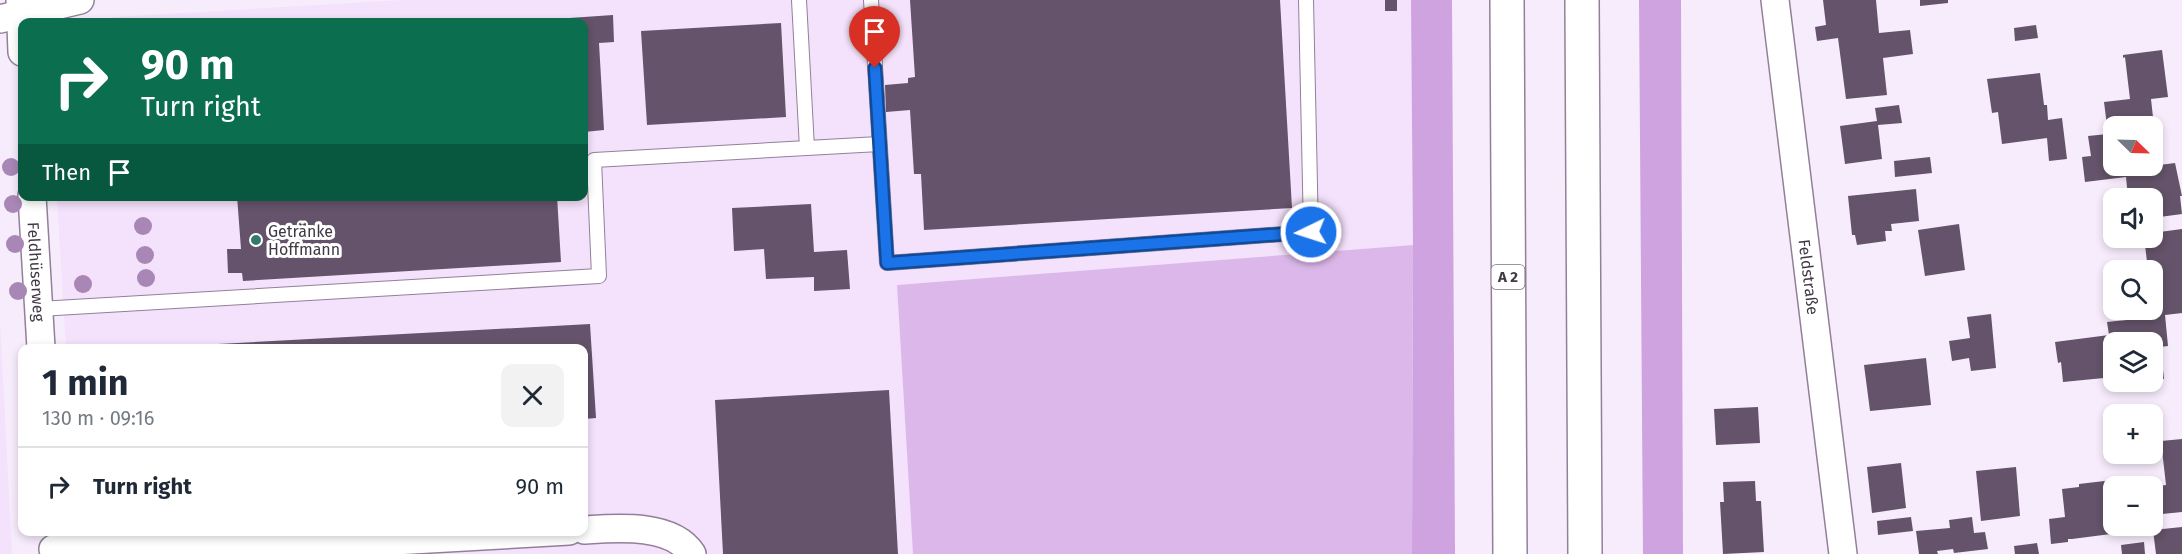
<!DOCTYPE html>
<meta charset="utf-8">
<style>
:root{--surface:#fff;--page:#f2f2f3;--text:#1f2937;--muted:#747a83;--line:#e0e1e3}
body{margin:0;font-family:"Fira Sans",sans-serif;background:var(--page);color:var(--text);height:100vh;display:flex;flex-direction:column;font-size:22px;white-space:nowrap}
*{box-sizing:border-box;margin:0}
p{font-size:20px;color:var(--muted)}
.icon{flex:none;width:33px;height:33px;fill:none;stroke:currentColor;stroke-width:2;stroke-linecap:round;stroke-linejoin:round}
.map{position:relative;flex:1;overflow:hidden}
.side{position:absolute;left:18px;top:344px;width:570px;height:192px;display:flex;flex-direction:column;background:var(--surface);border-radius:12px;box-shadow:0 3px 9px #0003}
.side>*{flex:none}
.top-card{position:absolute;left:18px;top:18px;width:570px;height:183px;border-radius:12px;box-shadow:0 3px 9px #0003;background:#0b6e4f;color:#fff;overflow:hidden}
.needle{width:39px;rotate:113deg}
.fabs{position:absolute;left:2103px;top:116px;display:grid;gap:12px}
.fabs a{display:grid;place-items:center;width:60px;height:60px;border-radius:12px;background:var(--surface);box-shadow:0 3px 9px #0003;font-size:30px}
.pin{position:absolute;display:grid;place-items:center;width:51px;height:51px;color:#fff;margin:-62px -26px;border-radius:50% 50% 50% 0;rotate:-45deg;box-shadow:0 0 6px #0007}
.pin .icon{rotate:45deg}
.me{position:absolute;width:66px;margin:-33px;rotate:266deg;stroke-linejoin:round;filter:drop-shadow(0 0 4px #0008)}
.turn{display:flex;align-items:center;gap:21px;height:126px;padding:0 24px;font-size:27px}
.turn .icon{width:78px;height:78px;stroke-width:2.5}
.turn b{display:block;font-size:42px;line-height:51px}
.then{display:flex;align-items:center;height:57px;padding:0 24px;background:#0003;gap:12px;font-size:22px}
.round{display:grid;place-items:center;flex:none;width:63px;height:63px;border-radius:12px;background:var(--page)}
.overview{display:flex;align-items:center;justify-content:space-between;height:102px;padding:0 24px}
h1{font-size:36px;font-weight:700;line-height:45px}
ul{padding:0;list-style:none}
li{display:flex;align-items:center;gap:18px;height:78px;padding:0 24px;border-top:2px solid var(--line)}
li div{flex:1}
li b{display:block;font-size:22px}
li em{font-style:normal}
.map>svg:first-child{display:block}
.built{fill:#f4e1fb}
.green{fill:#dcb8ea}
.forest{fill:#cfa2e0}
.building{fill:#64536a}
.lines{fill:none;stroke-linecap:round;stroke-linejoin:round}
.service-casing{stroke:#928099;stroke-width:16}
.minor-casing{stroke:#928099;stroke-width:30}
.motorway-casing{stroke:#928099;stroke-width:36}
.service{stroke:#fff;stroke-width:14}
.minor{stroke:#fff;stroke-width:27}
.motorway{stroke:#fff;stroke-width:33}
.tree{fill:#a886b5}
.route-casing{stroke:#114b97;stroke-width:15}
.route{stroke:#1a73e8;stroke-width:10}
.poi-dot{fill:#33796f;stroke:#fff;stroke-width:2}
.labels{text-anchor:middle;stroke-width:6;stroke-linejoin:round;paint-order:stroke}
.shield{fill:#fff;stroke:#79747b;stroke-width:1.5}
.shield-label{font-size:15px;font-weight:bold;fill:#403843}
.poi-label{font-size:16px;fill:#403843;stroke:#fff;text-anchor:start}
.street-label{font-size:16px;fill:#403843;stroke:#fff}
</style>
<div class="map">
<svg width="2182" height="554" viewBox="0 0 2182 554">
<rect width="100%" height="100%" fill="#f7ecfc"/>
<path class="built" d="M 405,0 L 1411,0 L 1413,245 L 897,285 L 913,554 L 79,554 L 77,531 L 584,531 L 584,348 L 66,348 L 57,197 L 584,196 L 584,22 L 97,22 L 113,17 Z
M 0,321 L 12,554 L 0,554 Z"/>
<path class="green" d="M 1413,245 L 1412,554 L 913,554 L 897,285 Z"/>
<path class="forest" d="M 1411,0 L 1452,0 L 1455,554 L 1412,554 L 1413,245 Z
M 1639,0 L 1681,0 L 1683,554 L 1643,554 Z"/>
<path class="building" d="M 910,0 L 1280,0 L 1292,208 L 924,230 L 921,174 L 914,174 L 910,110 L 886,112 L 885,85 L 908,83 L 908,78 L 915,77 Z
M 1385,0 L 1397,0 L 1397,11 L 1385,11 Z
M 1823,0 L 1876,0 L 1879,33 L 1910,30 L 1913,54 L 1883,58 L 1887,95 L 1846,99 L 1838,38 L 1817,41 L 1815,27 L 1826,25 Z
M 1920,0 L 1948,0 L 1948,3 L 1920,6 Z
M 613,15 L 614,42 L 599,43 L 604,130 L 584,132 L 584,22 L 526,22 L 526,21 Z
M 781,23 L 786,117 L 647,125 L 641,31 Z
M 2036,25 L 2038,38 L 2015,41 L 2014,28 Z
M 2162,50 L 2168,97 L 2151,99 L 2154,126 L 2114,126 L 2114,165 L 2136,165 L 2136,168 L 2175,163 L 2182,196 L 2180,196 L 2182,214 L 2152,218 L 2152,198 L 2128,198 L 2126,177 L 2085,182 L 2082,157 L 2091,156 L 2088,136 L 2108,134 L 2104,102 L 2130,99 L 2125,57 L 2123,58 L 2123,55 Z
M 2040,73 L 2044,105 L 2047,105 L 2048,120 L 2062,118 L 2067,159 L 2049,161 L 2047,138 L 2002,144 L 1998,112 L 1992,113 L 1987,79 Z
M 1899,105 L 1902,123 L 1878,125 L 1882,159 L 1845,164 L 1840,126 L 1877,121 L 1875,108 Z
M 1930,157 L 1932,173 L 1895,177 L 1894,161 Z
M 1916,189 L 1919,221 L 1891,224 L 1892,231 L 1885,231 L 1886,241 L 1857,245 L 1855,235 L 1852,235 L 1848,196 Z
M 237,196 L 557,196 L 561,262 L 243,281 L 242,273 L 228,273 L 227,249 L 241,249 Z
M 811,204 L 814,252 L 847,250 L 850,289 L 814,291 L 814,277 L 766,279 L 764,249 L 734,251 L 732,208 Z
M 1959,224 L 1965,270 L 1925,276 L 1918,230 Z
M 2182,229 L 2182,313 L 2165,315 L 2168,346 L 2152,348 L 2152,342 L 2114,342 L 2114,359 L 2112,359 L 2114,377 L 2063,382 L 2061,362 L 2058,363 L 2055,342 L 2109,335 L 2107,322 L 2137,319 L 2137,309 L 2152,309 L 2152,270 L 2148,270 L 2145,245 L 2148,244 L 2147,237 L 2152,237 L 2152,233 Z
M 1991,314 L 1996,368 L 1971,371 L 1969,358 L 1952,361 L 1949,341 L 1970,338 L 1967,317 Z
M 590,324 L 596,418 L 584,419 L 584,348 L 180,348 L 180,346 Z
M 1926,358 L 1931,405 L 1870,411 L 1864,365 Z
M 2162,361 L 2164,379 L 2152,380 L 2152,362 Z
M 889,390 L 898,554 L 723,554 L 715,400 Z
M 1758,407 L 1760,443 L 1716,445 L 1714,409 Z
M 2182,439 L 2182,512 L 2152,515 L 2152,487 L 2166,485 L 2161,441 Z
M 2122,453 L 2137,453 L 2138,460 L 2123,462 Z
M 1901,463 L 1906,508 L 1872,513 L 1867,467 Z
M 2016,467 L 2020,516 L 1981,521 L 1976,471 Z
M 2121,479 L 2122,486 L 2114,486 L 2114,525 L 2134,525 L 2134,531 L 2072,539 L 2068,539 L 2068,542 L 2051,544 L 2049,519 L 2065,517 L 2062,489 L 2079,487 L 2079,484 Z
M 1755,481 L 1756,501 L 1761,501 L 1764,552 L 1723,554 L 1720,502 L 1724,502 L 1723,482 Z
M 1911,517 L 1913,531 L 1878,535 L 1877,521 Z
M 1972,517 L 1974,533 L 1985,532 L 1988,549 L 1954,553 L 1953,549 L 1937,551 L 1938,554 L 1919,554 L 1916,531 L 1950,528 L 1949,520 Z
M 2182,527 L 2182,554 L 2156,554 L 2153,530 Z
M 2144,542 L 2145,554 L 2122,554 L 2121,545 Z
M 2037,543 L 2039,554 L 2015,554 L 2014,546 Z"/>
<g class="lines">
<defs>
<path id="service" d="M 799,0 L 807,148
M 871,0 L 887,263 L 1311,232 L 1306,0
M 39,309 L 599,276 L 594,160 L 879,144"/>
<g id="minor">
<path d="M 20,0 L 22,52"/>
<path id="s1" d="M 1775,0 L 1843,554"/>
<path d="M 0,19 L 80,0"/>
<path id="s2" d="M 32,196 L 41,348"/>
<path d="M 584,530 C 616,528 672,523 692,554"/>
<path d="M 53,549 L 377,542 L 569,531"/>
</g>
<path id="motorway" d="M 1507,0 L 1510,554
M 1582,0 L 1585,554"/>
</defs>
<use href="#service" class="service-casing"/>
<use href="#minor" class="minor-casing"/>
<use href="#motorway" class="motorway-casing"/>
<use href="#service" class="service"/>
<use href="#minor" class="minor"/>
<use href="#motorway" class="motorway"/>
</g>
<g class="tree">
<circle cx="11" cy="167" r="9"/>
<circle cx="13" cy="204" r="9"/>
<circle cx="143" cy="226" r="9"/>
<circle cx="15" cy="244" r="9"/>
<circle cx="145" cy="255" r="9"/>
<circle cx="146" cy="278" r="9"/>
<circle cx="83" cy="284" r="9"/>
<circle cx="18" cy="291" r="9"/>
</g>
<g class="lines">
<defs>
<path id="route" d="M 875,68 L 887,263 L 1311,232"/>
</defs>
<use href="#route" class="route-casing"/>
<use href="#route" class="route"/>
</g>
<circle class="poi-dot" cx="256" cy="240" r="6"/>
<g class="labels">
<rect class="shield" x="1491.5" y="265" width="33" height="24" rx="4.5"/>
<g class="shield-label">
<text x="1508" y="282">A 2</text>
</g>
<g class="poi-label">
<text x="268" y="237">Getränke<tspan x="268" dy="18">Hoffmann</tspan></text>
</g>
<g class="street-label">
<text dy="6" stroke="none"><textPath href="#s2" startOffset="76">Feldhüserweg</textPath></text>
<text dy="6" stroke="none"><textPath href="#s1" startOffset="279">Feldstraße</textPath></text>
</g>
</g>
</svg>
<div class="fabs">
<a><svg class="needle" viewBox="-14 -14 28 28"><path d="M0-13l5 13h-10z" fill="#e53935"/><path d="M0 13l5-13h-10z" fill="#747a83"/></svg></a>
<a><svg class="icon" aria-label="sound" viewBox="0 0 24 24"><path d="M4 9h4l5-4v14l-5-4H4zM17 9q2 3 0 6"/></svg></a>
<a><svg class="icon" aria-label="search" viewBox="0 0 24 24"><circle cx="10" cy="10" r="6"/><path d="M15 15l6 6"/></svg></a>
<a><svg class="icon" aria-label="layers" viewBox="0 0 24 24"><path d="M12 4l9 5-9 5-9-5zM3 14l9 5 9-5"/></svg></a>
<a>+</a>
<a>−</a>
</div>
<div class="pin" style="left:875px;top:68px;background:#d93025"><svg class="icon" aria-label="arrive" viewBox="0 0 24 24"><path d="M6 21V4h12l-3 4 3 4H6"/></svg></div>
<svg class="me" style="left:1311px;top:232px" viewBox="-20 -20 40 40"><circle r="17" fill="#1a73e8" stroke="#fff" stroke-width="3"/><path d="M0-11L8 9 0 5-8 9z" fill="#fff"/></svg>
<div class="top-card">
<div class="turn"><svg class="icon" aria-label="right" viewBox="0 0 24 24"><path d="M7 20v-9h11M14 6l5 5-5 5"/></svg><div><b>90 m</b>Turn right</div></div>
<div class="then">Then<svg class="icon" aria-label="arrive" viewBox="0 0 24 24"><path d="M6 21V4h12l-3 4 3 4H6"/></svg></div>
</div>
<section class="side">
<div class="overview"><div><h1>1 min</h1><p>130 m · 09:16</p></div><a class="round"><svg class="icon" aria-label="close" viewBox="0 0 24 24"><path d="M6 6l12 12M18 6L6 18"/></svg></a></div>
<ul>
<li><svg class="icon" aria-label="right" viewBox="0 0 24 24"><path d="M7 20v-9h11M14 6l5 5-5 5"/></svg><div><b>Turn right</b></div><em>90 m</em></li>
</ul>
</section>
</div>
